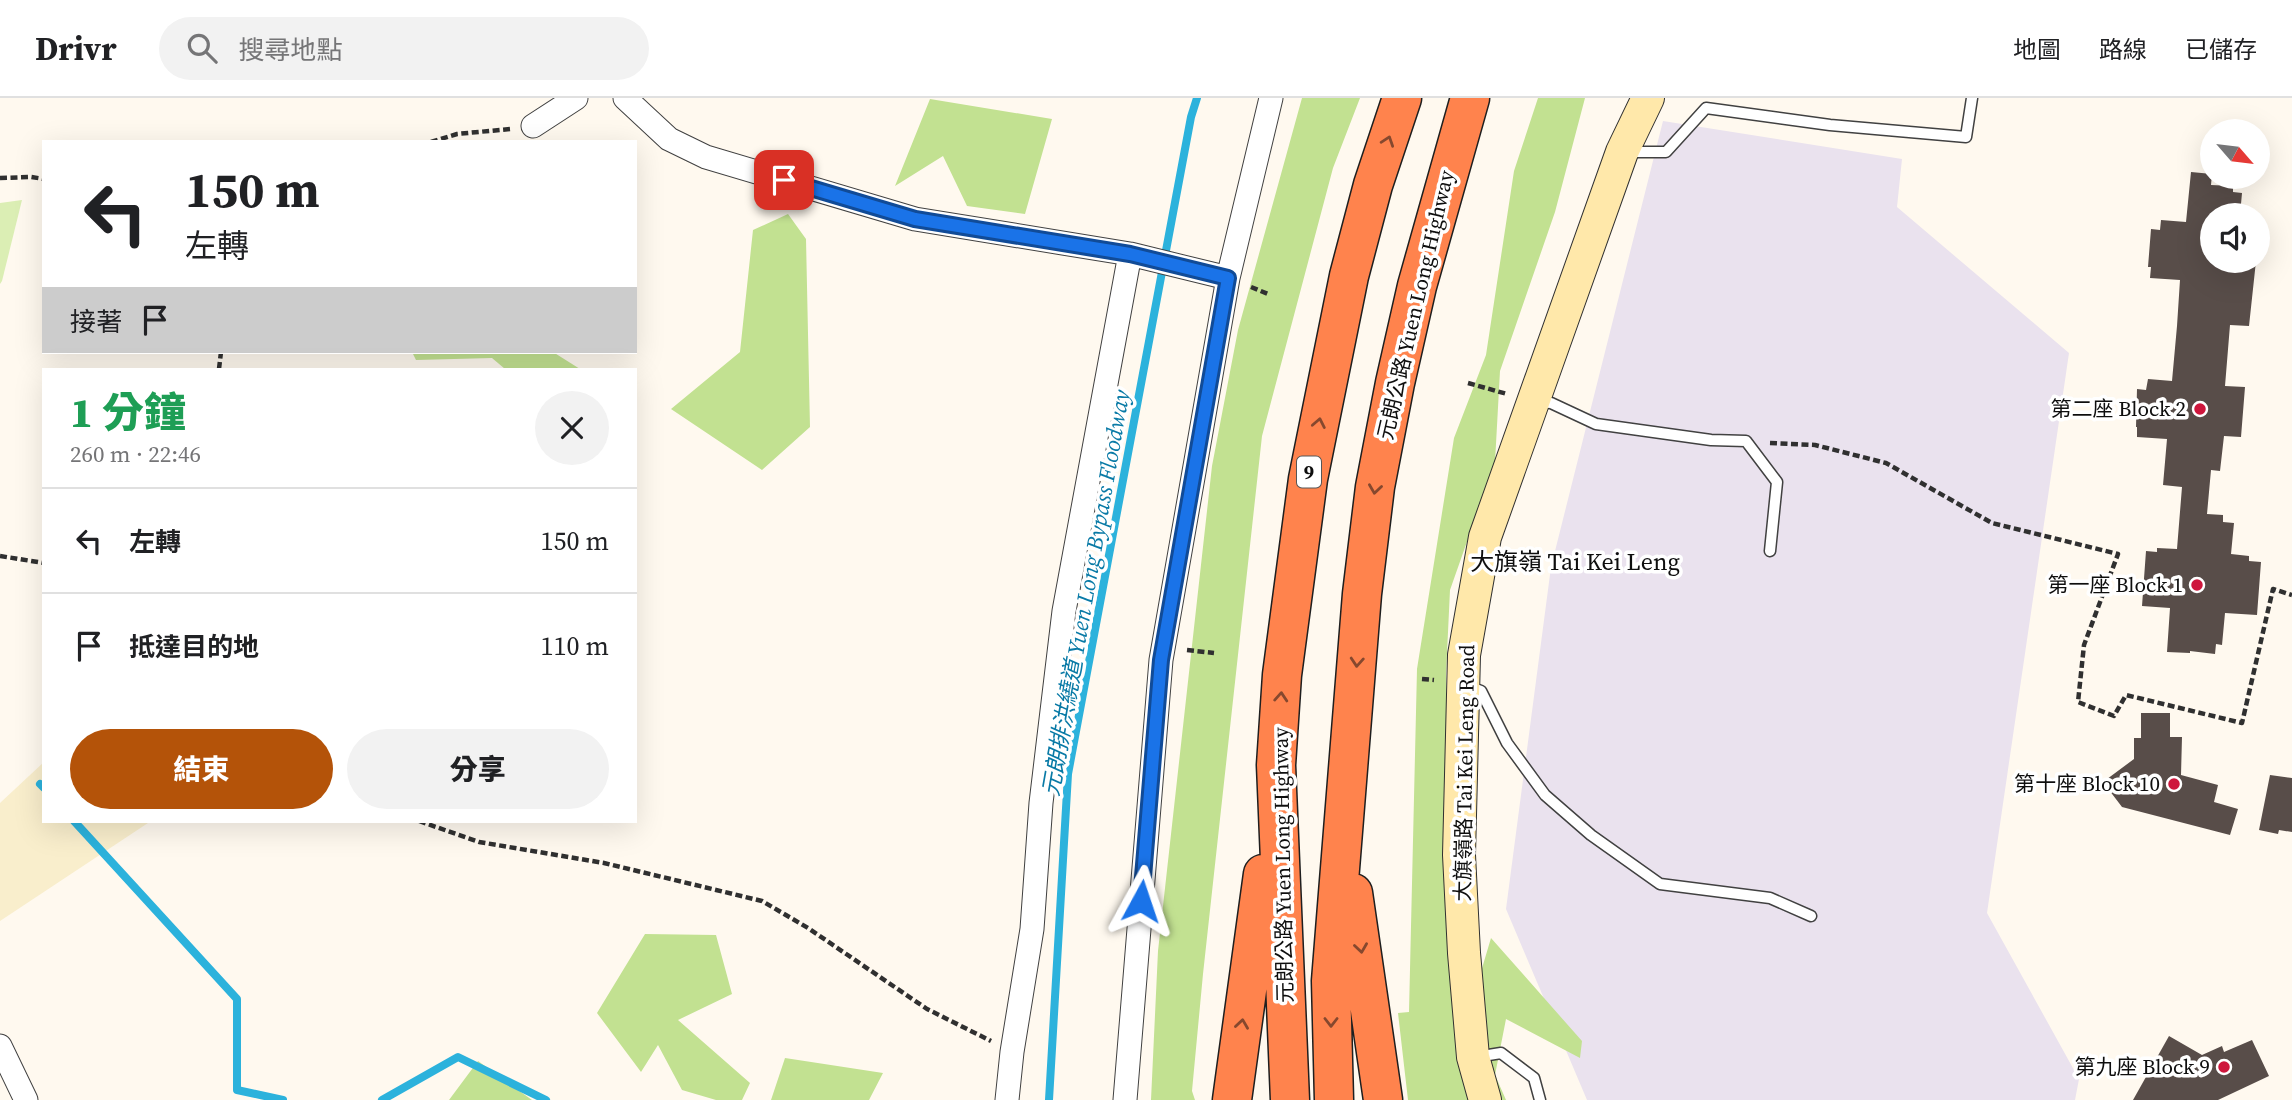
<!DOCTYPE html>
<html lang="zh-TW">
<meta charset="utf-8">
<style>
:root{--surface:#fff;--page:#f2f2f2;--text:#202124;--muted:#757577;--line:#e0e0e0;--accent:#b45309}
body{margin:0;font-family:"Source Serif 4","Noto Sans TC",serif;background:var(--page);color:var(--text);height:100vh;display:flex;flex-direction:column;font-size:26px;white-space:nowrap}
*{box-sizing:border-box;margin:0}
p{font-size:23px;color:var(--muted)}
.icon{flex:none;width:38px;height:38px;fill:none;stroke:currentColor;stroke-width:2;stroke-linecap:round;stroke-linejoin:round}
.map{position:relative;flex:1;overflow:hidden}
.side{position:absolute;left:42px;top:270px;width:595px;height:455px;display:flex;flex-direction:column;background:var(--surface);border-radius:0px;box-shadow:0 7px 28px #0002}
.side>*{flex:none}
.guide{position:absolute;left:42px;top:42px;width:595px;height:214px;border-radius:0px;box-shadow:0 7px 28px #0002;background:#fff;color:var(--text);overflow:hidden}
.needle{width:46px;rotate:118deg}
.controls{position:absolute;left:2200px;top:21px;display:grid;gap:14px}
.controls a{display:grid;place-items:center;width:70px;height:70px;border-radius:50%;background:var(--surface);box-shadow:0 7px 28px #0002;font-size:35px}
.pin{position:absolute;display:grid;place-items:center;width:60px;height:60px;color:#fff;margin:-30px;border-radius:14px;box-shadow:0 4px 10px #0006}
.me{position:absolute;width:77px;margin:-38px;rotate:5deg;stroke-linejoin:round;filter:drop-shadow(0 0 5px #0008)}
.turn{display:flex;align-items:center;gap:24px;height:147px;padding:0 28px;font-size:32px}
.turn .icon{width:91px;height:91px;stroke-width:2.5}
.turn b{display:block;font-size:49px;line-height:60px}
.then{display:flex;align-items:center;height:66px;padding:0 28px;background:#0003;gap:14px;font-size:26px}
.round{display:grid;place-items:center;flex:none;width:74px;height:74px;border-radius:37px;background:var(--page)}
.overview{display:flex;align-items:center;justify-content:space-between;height:119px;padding:0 28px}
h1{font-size:42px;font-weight:800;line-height:52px;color:#1e9e55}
.button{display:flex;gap:14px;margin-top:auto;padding:14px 28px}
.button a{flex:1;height:80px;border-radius:42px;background:var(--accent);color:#fff;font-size:28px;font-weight:800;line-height:80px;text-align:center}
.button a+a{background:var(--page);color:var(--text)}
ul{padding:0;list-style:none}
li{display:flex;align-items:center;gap:21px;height:105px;padding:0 28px;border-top:2px solid var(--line)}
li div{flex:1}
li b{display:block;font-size:26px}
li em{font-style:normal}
header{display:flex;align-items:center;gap:42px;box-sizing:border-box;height:98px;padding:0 35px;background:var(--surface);border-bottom:2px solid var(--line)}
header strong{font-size:33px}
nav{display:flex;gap:38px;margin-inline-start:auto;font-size:24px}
.search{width:490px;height:63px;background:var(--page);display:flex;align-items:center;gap:18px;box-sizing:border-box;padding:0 24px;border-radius:38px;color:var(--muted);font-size:26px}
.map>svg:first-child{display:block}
.industrial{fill:#eae2ee}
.farmland{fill:#f9eecc}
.green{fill:#dbeeb4}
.forest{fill:#c2e191}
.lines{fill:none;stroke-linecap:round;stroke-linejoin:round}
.stream{stroke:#2cb2dc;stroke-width:8}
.building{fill:#584d49}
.lane-casing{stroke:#414141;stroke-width:13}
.street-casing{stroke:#414141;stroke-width:25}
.secondary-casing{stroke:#303030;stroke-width:34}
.highway-casing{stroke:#1f1f1f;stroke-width:41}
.path{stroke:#303030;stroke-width:4.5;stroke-dasharray:7 3.5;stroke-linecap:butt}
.lane{stroke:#fff;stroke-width:10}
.street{stroke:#fff;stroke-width:23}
.secondary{stroke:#ffe8aa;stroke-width:32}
.highway{stroke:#ff834d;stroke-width:38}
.oneway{stroke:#86482e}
.route-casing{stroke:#114b97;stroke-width:18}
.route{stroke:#1a73e8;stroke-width:12}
.poi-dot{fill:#ce163c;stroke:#fff;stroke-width:2.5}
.labels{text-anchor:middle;stroke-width:7;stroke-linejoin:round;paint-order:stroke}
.shield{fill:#fff;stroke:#565656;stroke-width:2}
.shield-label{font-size:19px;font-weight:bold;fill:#0e0e0e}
.street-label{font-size:21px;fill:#0e0e0e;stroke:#fff}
.poi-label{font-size:21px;fill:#0e0e0e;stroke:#fff;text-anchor:end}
.water-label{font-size:23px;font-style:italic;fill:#097aa6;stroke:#fff}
.quarter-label{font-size:24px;fill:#0e0e0e;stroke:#fff}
</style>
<header>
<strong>Drivr</strong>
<div class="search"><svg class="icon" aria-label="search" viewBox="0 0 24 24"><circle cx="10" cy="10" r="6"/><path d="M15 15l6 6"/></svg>搜尋地點</div>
<nav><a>地圖</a><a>路線</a><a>已儲存</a></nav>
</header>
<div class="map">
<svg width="2292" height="1002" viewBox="0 0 2292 1002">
<rect width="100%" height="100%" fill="#fff9ef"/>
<path class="industrial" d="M 1663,23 L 1902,61 L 1897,109 L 2069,255 L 1987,815 L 2079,981 L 2075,1002 L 1587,1002 L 1506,811 L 1551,469 Z"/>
<path class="farmland" d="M 44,664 L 44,723 L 151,723 L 0,823 L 0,705 Z"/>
<path class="green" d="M 22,102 L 2,183 L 0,186 L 0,105 Z"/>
<path class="forest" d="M 1302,0 L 1360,0 L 1333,70 L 1262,338 L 1203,876 L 1192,993 L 1195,1002 L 1151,1002 L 1158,853 L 1212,368 L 1238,232 Z
M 1538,0 L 1585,0 L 1555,114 L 1500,273 L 1495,364 L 1450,492 L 1446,576 L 1448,791 L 1480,877 L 1491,840 L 1582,943 L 1580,960 L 1506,921 L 1495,977 L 1506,1002 L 1408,1002 L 1398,915 L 1409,914 L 1417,571 L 1454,340 L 1486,257 L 1514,73 Z
M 930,1 L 1052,21 L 1025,116 L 967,108 L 943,58 L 895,88 Z
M 788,116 L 806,141 L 810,329 L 762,372 L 671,311 L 740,254 L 753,132 Z
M 412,254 L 553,254 L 580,271 L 505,271 L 492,260 L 416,262 Z
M 645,836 L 716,837 L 732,896 L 678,922 L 750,985 L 742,1002 L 716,1002 L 682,992 L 658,947 L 641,974 L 597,915 Z
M 785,960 L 883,975 L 869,1002 L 771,1002 Z
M 478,963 L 532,1002 L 449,1002 Z"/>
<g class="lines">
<path class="stream" d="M 40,686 L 44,690
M 74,723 L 237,901 L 237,992 L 283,1002
M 382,1002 L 458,959 L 546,1002
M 1049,1002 L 1068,676 L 1191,19 L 1197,0"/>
</g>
<path class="building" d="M 2191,74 L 2212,76 L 2211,87 L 2233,88 L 2233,94 L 2242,95 L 2240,117 L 2212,117 L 2212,163 L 2256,163 L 2249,228 L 2230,227 L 2225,288 L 2245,289 L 2241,339 L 2224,338 L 2220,373 L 2211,372 L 2207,416 L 2223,417 L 2223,424 L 2234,425 L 2231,456 L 2249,458 L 2249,463 L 2261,464 L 2257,517 L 2225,515 L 2222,547 L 2216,546 L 2215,556 L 2190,553 L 2190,555 L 2167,554 L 2170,510 L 2142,508 L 2146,453 L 2157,454 L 2157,450 L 2177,451 L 2182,389 L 2163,387 L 2167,341 L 2137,339 L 2137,329 L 2136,329 L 2137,291 L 2146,292 L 2148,281 L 2172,283 L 2177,228 L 2180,182 L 2150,180 L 2151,169 L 2148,169 L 2151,131 L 2160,132 L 2161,122 L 2186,124 Z
M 2141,615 L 2170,615 L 2170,639 L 2182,639 L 2181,677 L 2218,687 L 2214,704 L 2238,711 L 2230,737 L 2122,709 L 2103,684 L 2134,661 L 2134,640 L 2141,640 Z
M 2270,677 L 2292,680 L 2292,734 L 2279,732 L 2278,736 L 2259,732 Z
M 2169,938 L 2202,957 L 2222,948 L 2224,954 L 2252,942 L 2269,978 L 2218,1002 L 2133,1002 Z"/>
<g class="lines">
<defs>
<path id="lane" d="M 1627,54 L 1666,54 L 1706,10 L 1830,27 L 1966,39 L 1972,0
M 1535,304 L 1551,305 L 1596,326 L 1711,342 L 1746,343 L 1777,384 L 1770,453
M 1465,587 L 1481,593 L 1507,645 L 1545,697 L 1591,737 L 1660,786 L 1770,800 L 1811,818
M 1476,959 L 1501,955 L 1534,980 L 1540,1002"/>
<path id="street" d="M 625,0 L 669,41 L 706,59 L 915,121 L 1130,156 L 1228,180
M 533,28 L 576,0
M 0,948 L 26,1002
M 1007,1002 L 1012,954 L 1032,831 L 1041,705 L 1064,513 L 1130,156
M 1125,1002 L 1161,562 L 1228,180 L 1271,0"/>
<path id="secondary" d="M 1485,1002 L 1473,959 L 1464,855 L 1459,757 L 1464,557 L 1485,439 L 1622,54 L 1648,0"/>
<path id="highway" d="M 1353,795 L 1383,1002
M 1232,1002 L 1263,776
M 1290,1002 L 1276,667 L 1282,577 L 1308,381 L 1349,178 L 1373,87 L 1402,0
M 1334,1002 L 1331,883 L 1362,496 L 1375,389 L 1395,285 L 1417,188 L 1470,0"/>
</defs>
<use href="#lane" class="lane-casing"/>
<use href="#street" class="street-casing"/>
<use href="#secondary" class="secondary-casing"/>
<use href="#highway" class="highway-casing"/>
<path class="path" d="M 431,44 L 457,36 L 510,31
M 0,80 L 31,79 L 44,81
M 1251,189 L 1268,196
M 219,271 L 221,254
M 1468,285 L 1507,296
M 1770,345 L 1815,347 L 1886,365 L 1992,425 L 2118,456 L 2084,547 L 2078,604 L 2114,618 L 2126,597 L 2242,625 L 2273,491 L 2292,497
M 0,458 L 44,465
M 1187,552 L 1214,555
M 1422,581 L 1434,582
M 419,723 L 479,744 L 604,765 L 762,803 L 808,830 L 927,911 L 991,943"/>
<use href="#lane" class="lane"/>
<use href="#street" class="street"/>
<use href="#secondary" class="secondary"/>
<use href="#highway" class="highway"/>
</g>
<defs><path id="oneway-chevron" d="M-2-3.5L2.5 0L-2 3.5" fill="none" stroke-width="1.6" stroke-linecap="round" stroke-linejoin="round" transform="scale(1.75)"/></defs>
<g class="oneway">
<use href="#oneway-chevron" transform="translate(1388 43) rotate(-71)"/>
<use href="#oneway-chevron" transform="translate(1319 325) rotate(-79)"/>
<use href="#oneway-chevron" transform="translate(1375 391) rotate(98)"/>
<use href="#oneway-chevron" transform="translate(1357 564) rotate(94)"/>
<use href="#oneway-chevron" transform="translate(1281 599) rotate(-86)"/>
<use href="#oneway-chevron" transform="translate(1361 850) rotate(82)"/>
<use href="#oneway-chevron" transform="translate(1331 924) rotate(90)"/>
<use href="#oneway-chevron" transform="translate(1242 926) rotate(-82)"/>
</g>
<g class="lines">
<defs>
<path id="route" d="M 784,82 L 915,121 L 1130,156 L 1228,180 L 1161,562 L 1141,803"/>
</defs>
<use href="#route" class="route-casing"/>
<use href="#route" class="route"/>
</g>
<g class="poi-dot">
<circle cx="2200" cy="311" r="7"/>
<circle cx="2197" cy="487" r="7"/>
<circle cx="2174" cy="686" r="7"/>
<circle cx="2224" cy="969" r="7"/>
</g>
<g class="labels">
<rect class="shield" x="1297" y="358.5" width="24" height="31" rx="5"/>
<g class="shield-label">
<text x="1309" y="381">9</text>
</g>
<g class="street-label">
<text transform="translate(1416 207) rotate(-77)" y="7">元朗公路 Yuen Long Highway</text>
<text transform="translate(1465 675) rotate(-89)" y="7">大旗嶺路 Tai Kei Leng Road</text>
<text transform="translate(1283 767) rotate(-91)" y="7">元朗公路 Yuen Long Highway</text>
</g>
<g class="poi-label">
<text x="2186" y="318">第二座 Block 2</text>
<text x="2183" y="494">第一座 Block 1</text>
<text x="2160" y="693">第十座 Block 10</text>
<text x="2210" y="976">第九座 Block 9</text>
</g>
<g class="water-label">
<text transform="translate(1086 495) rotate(-80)" y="8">元朗排洪繞道 Yuen Long Bypass Floodway</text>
</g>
<g class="quarter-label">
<text x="1575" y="472">大旗嶺 Tai Kei Leng</text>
</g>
</g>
</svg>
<div class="controls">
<a><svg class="needle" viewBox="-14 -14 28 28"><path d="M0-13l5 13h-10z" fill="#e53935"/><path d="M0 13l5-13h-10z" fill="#757577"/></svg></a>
<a><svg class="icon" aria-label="sound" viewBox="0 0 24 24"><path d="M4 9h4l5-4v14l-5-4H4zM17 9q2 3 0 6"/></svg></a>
</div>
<div class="pin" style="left:784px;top:82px;background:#d93025"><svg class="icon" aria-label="arrive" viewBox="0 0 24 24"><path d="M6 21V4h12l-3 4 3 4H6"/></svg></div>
<svg class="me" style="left:1141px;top:803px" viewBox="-20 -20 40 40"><path d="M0-17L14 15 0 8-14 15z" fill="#1a73e8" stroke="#fff" stroke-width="4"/></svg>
<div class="guide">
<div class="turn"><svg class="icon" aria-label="left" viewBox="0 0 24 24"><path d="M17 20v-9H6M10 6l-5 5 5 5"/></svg><div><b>150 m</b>左轉</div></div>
<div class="then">接著<svg class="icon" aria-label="arrive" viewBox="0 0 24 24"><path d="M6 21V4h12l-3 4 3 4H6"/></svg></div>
</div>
<section class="side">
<div class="overview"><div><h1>1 分鐘</h1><p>260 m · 22:46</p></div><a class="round"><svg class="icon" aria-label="close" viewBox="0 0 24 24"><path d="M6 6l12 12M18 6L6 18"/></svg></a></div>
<ul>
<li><svg class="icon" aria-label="left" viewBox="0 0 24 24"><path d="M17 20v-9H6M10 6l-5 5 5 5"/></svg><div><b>左轉</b></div><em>150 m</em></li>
<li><svg class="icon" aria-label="arrive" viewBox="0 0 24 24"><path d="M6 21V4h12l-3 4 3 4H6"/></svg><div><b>抵達目的地</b></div><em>110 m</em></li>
</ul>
<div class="button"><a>結束</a><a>分享</a></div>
</section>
</div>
